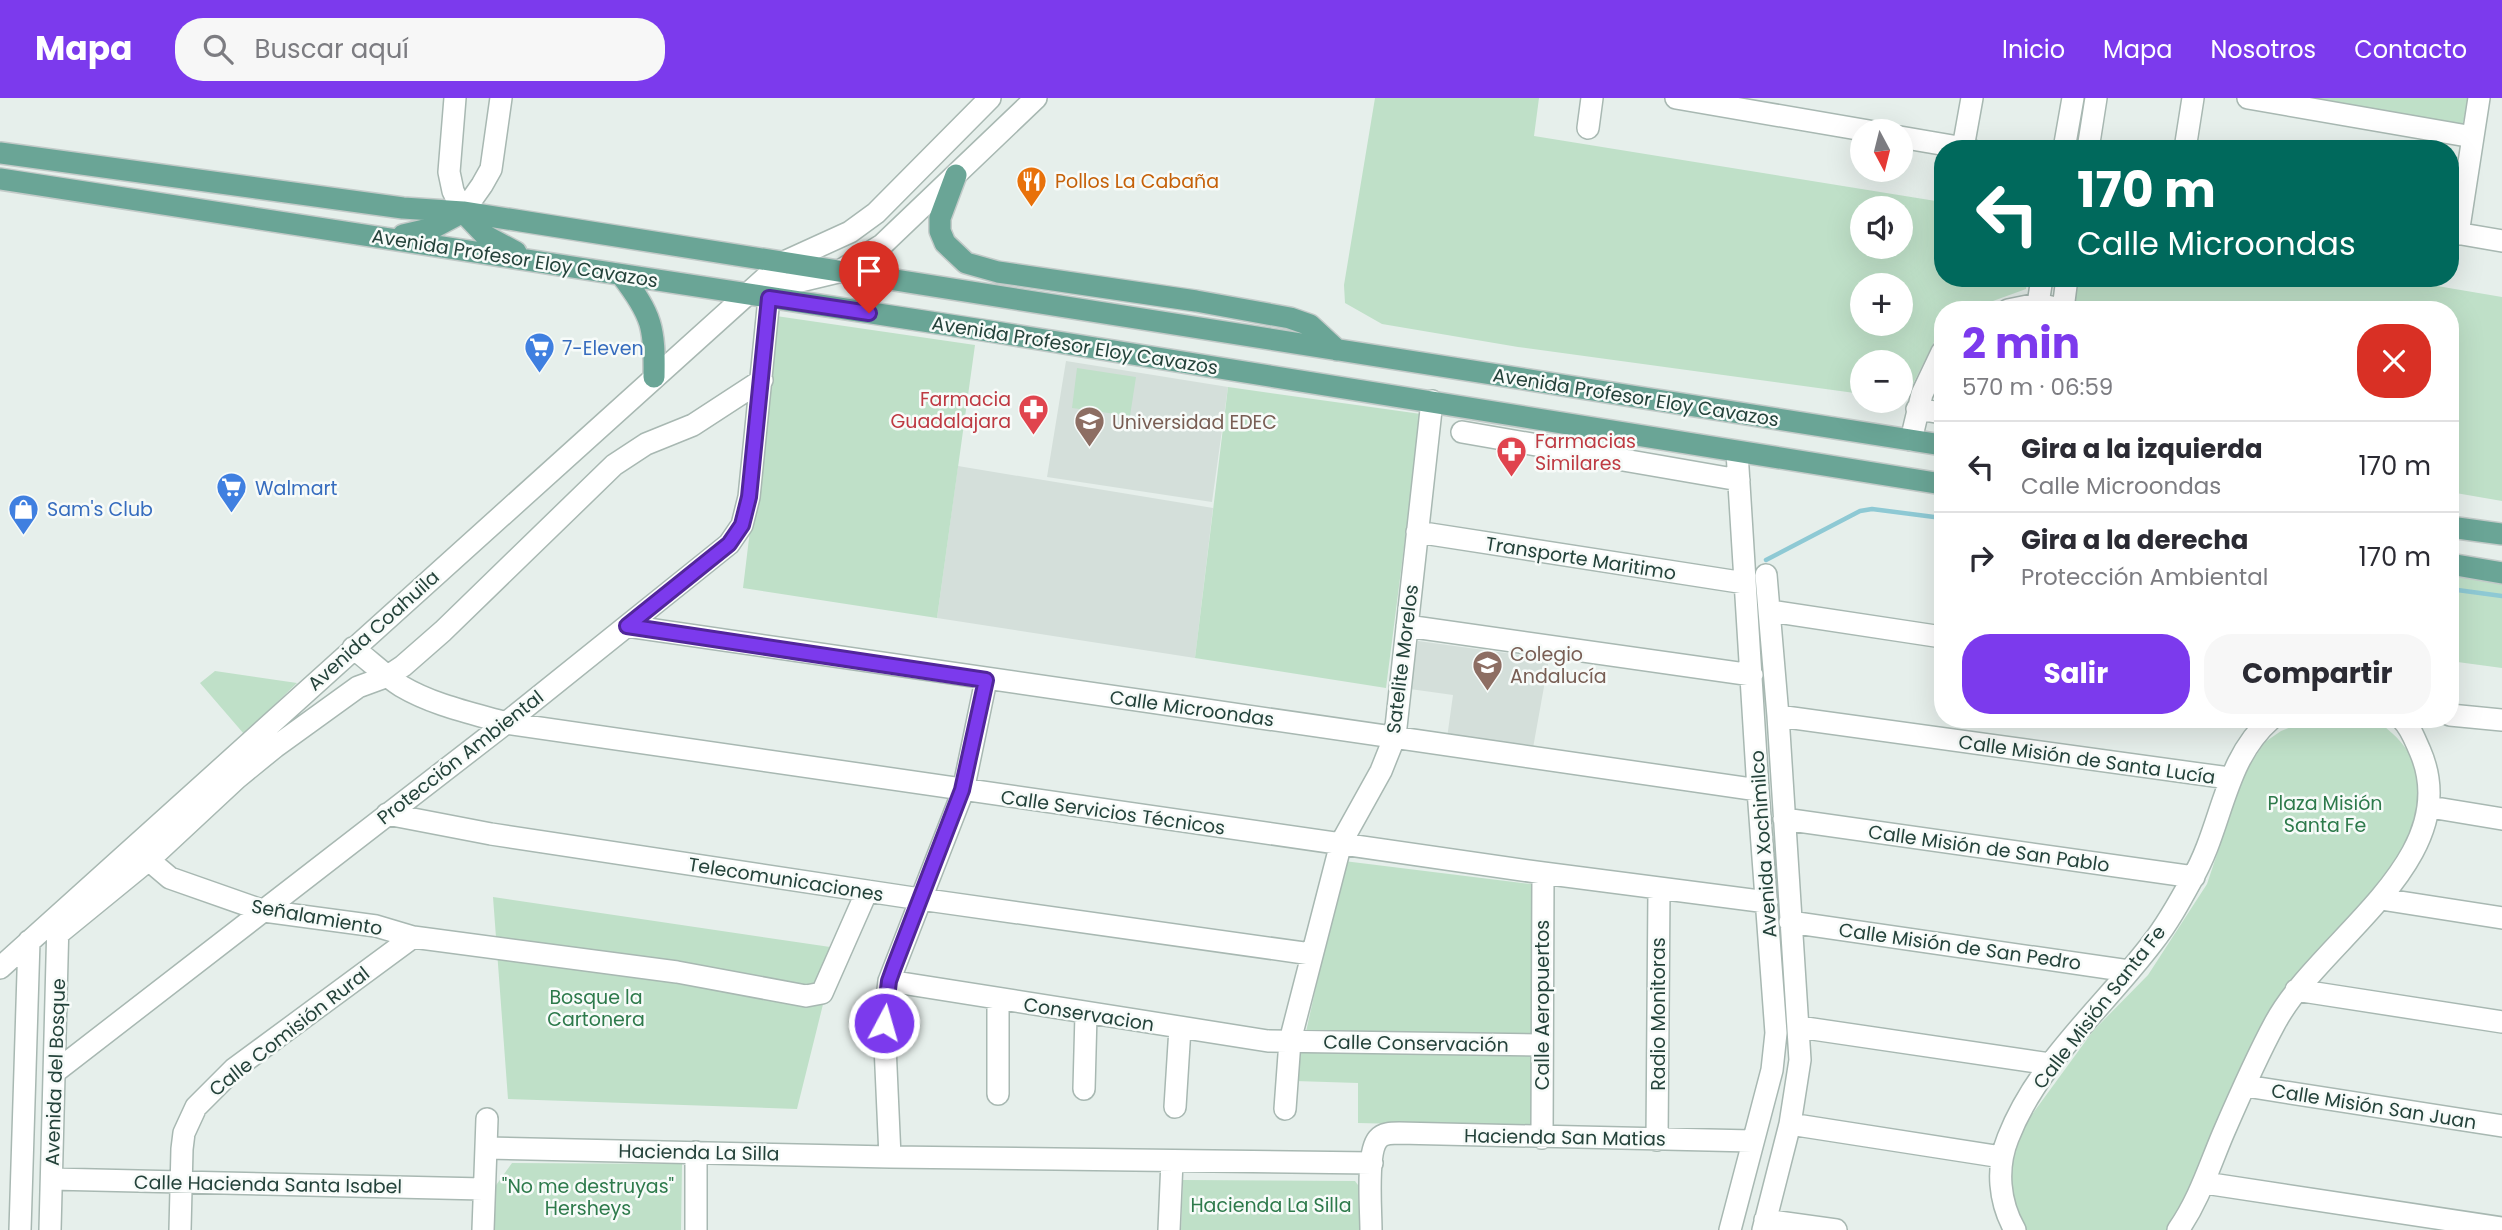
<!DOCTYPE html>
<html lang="es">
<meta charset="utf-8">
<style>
:root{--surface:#fff;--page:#f7f7f7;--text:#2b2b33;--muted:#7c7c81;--line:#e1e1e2;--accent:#7c3aed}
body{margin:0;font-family:Poppins,sans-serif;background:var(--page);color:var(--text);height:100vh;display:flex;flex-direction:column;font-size:26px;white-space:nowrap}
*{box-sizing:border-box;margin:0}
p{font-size:23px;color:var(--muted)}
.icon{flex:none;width:38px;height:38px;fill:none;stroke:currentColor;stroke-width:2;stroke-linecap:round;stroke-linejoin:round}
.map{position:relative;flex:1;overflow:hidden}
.panel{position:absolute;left:1934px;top:203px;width:525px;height:427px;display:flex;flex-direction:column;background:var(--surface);border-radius:28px;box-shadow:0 7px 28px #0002}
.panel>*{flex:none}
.guide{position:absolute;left:1934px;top:42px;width:525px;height:147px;border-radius:28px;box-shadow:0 7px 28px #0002;background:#00695c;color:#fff;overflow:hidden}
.needle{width:46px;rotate:173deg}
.tools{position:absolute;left:1850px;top:21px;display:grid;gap:14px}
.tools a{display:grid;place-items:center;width:63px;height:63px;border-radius:50%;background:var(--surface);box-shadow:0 7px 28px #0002;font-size:35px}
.pin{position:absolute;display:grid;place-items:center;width:60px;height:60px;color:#fff;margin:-72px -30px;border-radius:50% 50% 50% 0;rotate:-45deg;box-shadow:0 0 7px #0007}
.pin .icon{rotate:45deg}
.me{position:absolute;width:77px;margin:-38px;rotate:6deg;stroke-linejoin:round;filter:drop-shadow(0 0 5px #0008)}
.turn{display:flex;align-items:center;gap:24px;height:147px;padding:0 28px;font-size:32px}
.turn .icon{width:91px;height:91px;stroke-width:2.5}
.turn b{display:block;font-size:49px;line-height:60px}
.round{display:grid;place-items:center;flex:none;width:74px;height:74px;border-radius:28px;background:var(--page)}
.head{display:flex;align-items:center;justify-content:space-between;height:119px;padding:0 28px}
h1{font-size:42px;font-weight:700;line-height:52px;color:var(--accent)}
.action{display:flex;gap:14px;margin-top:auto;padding:14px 28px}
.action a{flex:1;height:80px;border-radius:28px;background:var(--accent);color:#fff;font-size:28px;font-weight:700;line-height:80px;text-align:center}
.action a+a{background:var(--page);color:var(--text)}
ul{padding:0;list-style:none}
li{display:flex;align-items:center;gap:21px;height:91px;padding:0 28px;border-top:2px solid var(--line)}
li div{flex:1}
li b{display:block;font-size:26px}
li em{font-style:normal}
header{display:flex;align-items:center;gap:42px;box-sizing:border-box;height:98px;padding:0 35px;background:var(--accent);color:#fff}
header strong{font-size:33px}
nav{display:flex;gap:38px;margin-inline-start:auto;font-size:24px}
.search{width:490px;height:63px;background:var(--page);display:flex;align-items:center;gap:18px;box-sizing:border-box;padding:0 24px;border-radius:28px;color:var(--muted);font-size:26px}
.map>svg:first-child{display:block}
.built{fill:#d4dfda}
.green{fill:#bfe0c8;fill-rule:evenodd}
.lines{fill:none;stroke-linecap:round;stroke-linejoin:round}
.stream{stroke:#8ec9d4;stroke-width:4.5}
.minor-casing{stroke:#a8b8b2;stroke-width:24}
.major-casing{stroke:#c2cac8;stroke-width:24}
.minor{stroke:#fff;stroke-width:21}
.major{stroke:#6aa596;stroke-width:21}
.route-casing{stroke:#51269a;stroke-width:18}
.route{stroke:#7c3aed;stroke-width:12}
.labels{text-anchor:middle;stroke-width:5;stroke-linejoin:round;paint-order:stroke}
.food-label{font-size:19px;fill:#c56008;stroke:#f7fbf9;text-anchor:start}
.street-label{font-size:19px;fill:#24423a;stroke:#f7fbf9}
.shop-label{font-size:19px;fill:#366cbe;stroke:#f7fbf9;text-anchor:start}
.health-label{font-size:19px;fill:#be3a42;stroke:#f7fbf9;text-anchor:end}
.education-label{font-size:19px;fill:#785e54;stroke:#f7fbf9;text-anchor:start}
.park-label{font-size:19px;fill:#2d7a4b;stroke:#f7fbf9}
</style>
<header>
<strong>Mapa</strong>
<div class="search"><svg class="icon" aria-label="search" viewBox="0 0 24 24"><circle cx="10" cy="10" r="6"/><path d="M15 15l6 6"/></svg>Buscar aquí</div>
<nav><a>Inicio</a><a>Mapa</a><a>Nosotros</a><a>Contacto</a></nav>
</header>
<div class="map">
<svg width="2502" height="1132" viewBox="0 0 2502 1132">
<rect width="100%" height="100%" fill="#e6efeb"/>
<path class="built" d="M 1066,263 L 1228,289 L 1212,404 L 1047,379 Z
M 958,368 L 1213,410 L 1195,560 L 937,520 Z
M 1418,543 L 1549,561 L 1533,650 L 1447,640 L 1453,597 L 1410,591 Z"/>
<path class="green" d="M 1375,0 L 1539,0 L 1534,38 L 1942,104 L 1942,180 L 2027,180 L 2026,191 L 1982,207 L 1976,212 L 1942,212 L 1942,237 L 1934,244 L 1905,302 L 1901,302 L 1900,264 L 1862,264 L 1862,296 L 1518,249 L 1382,226 L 1345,205 L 1344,187 ZM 1862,110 L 1900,110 L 1900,149 L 1862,149 ZM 1862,187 L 1900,187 L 1900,226 L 1862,226 Z
M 2307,0 L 2468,0 L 2463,26 Z
M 2076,180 L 2390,180 L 2502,199 L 2502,403 L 2450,394 L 2450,212 L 2087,212 L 2073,204 Z
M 776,218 L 975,247 L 937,520 L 743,490 Z
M 1077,270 L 1136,279 L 1130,318 L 1072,310 Z
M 1228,289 L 1421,316 L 1386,590 L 1195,560 Z
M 2450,476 L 2502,484 L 2502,570 L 2450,563 Z
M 215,573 L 297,585 L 244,636 L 200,585 Z
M 2312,621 C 2330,621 2353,618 2371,622 C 2381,624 2386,630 2393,636 C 2431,671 2422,714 2406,757 L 2257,941 L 2232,988 L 2217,1023 L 2205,1058 L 2172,1127 L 2166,1132 L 2025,1132 L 2011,1102 L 2010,1062 L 2020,1033 L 2093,933 L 2148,877 L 2207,786 L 2244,675 L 2265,644 L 2281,633 Z
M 1344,763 L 1531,786 L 1531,1029 L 1358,1025 L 1358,985 L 1295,983 Z
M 493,799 L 837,850 L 797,1011 L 508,1001 Z
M 512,1065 L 682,1066 L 681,1132 L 494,1132 L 494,1090 Z
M 1183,1082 L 1355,1083 L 1361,1091 L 1360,1132 L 1181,1132 Z"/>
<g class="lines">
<path class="stream" d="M 1766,462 L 1860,413 L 1872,411 L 1942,420
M 2450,491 L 2502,498"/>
<defs>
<path id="minor" d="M 455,0 L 449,74 L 453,93 L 463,114 L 482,87 L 491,71 L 501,0
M 1676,0 L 1869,33
M 2248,0 L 2473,39
M 1588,30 L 1592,0
M 1900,39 L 1970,51
M 1963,50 L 1972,0
M 2064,51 L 2073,0
M 2088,51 L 2096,0
M 2185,51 L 2193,0
M 2450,134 L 2502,143
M 2458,136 L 2479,0
M 750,195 L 838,174 L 882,147 L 1036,0
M 2038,206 L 2042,180
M 2063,211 L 2067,180
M 2008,212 L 2038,206 L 2064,212
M 1917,311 L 1942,315
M 1462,334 L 1739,382
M 1911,342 L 1922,296 L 1942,254
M 1417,434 L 1745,485
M 1770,513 L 1942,539
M 627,528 C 1004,585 1381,635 1758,692
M 1407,528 L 1752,577
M 353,550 C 369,562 384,577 401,588 C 433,607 471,615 506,625 L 1543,775 L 1767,804
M 2450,617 L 2502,622
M 1778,618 L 2229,680
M 2430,709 L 2502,721
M 387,716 L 491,736 L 920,801 L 1311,856
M 1784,721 L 2194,779
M 151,760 L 157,769 L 170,780 L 264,813 L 376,828 L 413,839 L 677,874 L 806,898 L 822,895 L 867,793
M 2381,801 L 2502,820
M 1790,824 L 2129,873
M 58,836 L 151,760 L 237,680 L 275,649 L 358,589 L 388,578 L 403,568 L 443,533 L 614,367 L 646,346 L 693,327 L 762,282
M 0,870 L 782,165 L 850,134 L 876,115 L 990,0
M 889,883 L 1268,943 L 1542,947
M 2296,892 L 2502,924
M 998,901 L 998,996
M 1799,929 L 2050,966
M 55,974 L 506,625 L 729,446 L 742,427 L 749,399 L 769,200
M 2246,988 L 2502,1028
M 1084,991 L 1086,916
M 1175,1009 L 1180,930
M 1285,1011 L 1290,943 L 1341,745 L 1381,673 L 1395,638 L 1432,303
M 1790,1026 L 2002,1059
M 1542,1040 L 1543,775
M 1657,1042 L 1659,791
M 487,1050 L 890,1059 L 1372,1065
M 890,1059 L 884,925 L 889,883 L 963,693 L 986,582
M 52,1081 L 483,1091
M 2205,1085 L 2502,1130
M 1765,1122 L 1836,1132
M 20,1132 L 29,843
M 50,1132 L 58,823
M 180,1132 L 182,1051 L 184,1035 L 196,1009 L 234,971 L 413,839
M 483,1132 L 487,1021
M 696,1132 L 696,1054
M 1169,1132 L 1172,1063
M 1371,1132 C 1371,1112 1366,1055 1378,1041 C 1383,1035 1392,1035 1399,1035 L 1752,1043
M 1730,1132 L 1772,972 L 1776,935 L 1758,692 L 1737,354
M 1763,1132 L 1790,1026 L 1800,962 L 1778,618 L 1766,477
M 2015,1132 C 1999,1104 1996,1070 2008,1040 C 2038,963 2104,909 2153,844 C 2168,825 2180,803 2192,781 C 2223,728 2223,663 2271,621
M 2178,1132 C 2199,1102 2209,1069 2223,1036 C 2239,999 2256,960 2275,925 C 2320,841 2467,761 2420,653 C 2415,642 2411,630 2402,621"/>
<path id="major" d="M 0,55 L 403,110 L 463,114 L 521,123 L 1942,347
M 956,77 L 940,120 L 940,133 L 945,145 L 966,165 L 998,174 L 1196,203 L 1290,220 L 1310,227 L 1337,252
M 0,81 L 995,234 L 1942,386
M 463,114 L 486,138 L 516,154
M 403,137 L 433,130 L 463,114
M 622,178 C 652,217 655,230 654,279
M 2450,429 L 2502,436
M 2450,466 L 2502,475"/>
</defs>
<use href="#minor" class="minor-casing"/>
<use href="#major" class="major-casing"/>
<use href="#minor" class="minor"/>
<use href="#major" class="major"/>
</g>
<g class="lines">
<defs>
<path id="route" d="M 869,215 L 769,200 L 749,399 L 742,427 L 729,446 L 627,528 L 986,582 L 962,692 L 894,869 L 889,883 L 884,925"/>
</defs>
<use href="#route" class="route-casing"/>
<use href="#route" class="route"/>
</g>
<defs>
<symbol id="restaurant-pin" viewBox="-11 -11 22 30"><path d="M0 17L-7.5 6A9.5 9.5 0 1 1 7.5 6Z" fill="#e8710a" stroke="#f7fbf9"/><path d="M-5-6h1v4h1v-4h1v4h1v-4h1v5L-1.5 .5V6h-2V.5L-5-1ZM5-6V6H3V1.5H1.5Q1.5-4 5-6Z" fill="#fff"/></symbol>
<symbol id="supermarket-pin" viewBox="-11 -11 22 30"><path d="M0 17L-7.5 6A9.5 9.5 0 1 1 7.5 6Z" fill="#3f7fe0" stroke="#f7fbf9"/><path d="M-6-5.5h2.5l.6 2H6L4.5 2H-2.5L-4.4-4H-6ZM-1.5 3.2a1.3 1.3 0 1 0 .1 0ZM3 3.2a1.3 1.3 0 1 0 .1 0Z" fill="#fff"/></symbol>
<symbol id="pharmacy-pin" viewBox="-11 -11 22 30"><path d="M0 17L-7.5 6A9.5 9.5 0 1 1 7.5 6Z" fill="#e0444e" stroke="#f7fbf9"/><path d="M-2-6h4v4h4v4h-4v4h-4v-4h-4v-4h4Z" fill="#fff"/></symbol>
<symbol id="university-pin" viewBox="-11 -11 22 30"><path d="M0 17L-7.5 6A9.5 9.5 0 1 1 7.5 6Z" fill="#8d6e63" stroke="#f7fbf9"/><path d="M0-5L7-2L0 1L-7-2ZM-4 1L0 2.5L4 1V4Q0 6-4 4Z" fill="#fff"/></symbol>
<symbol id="shop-pin" viewBox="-11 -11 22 30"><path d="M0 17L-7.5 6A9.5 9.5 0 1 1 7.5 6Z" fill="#3f7fe0" stroke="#f7fbf9"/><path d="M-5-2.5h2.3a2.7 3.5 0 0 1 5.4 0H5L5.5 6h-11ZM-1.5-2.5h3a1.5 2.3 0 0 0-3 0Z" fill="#fff"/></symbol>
<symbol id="school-pin" viewBox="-11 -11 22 30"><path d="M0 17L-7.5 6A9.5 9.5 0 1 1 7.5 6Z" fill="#8d6e63" stroke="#f7fbf9"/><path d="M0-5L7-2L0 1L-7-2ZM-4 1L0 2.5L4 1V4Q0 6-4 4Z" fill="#fff"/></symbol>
</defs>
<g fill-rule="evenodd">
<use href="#restaurant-pin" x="1014" y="66" width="35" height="47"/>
<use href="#supermarket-pin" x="522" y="232" width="35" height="47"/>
<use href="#pharmacy-pin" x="1016" y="294" width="35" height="47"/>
<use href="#university-pin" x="1072" y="306" width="35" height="47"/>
<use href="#pharmacy-pin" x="1494" y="336" width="35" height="47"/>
<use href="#supermarket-pin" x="214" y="372" width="35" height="47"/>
<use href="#shop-pin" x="6" y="394" width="35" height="47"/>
<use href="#school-pin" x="1470" y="550" width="35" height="47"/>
</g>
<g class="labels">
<g class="food-label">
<text x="1055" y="90">Pollos La Cabaña</text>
</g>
<g class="street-label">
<text transform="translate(515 160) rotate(9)" y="7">Avenida Profesor Eloy Cavazos</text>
<text transform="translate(1075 247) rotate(9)" y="7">Avenida Profesor Eloy Cavazos</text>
<text transform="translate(1636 299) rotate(9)" y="7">Avenida Profesor Eloy Cavazos</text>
<text transform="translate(1581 460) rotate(9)" y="7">Transporte Maritimo</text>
<text transform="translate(373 532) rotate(-42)" y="7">Avenida Coahuila</text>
<text transform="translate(1402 561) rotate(-83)" y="7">Satelite Morelos</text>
<text transform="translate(1192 610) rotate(8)" y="7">Calle Microondas</text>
<text transform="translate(460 659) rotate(-38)" y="7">Protección Ambiental</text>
<text transform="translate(2087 661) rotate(8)" y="7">Calle Misión de Santa Lucía</text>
<text transform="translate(1113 714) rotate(8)" y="7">Calle Servicios Técnicos</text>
<text transform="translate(1763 746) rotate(-94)" y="7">Avenida Xochimilco</text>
<text transform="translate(1989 750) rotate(8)" y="7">Calle Misión de San Pablo</text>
<text transform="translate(786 781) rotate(9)" y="7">Telecomunicaciones</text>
<text transform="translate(317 819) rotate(10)" y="7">Señalamiento</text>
<text transform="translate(1960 848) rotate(8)" y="7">Calle Misión de San Pedro</text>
<text transform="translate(1542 907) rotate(-90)" y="7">Calle Aeropuertos</text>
<text transform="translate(2099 909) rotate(-52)" y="7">Calle Misión Santa Fe</text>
<text transform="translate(1089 916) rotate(9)" y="7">Conservacion</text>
<text transform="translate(1658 916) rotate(-90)" y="7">Radio Monitoras</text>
<text transform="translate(289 933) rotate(-38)" y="7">Calle Comisión Rural</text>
<text transform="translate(1416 945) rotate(1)" y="7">Calle Conservación</text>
<text transform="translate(55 974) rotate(-88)" y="7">Avenida del Bosque</text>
<text transform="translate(2374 1008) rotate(9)" y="7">Calle Misión San Juan</text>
<text transform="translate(1565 1039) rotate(1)" y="7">Hacienda San Matias</text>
<text transform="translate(699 1054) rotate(1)" y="7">Hacienda La Silla</text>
<text transform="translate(268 1086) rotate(1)" y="7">Calle Hacienda Santa Isabel</text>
</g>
<g class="shop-label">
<text x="562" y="257">7-Eleven</text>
<text x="255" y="397">Walmart</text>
<text x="47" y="418">Sam's Club</text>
</g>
<g class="health-label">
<text x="1011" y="308">Farmacia<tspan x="1011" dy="22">Guadalajara</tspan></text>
<text x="1535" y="350" text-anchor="start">Farmacias<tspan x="1535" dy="22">Similares</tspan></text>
</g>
<g class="education-label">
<text x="1112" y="331">Universidad EDEC</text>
<text x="1510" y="563">Colegio<tspan x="1510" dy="22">Andalucía</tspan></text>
</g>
<g class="park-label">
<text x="2325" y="712">Plaza Misión<tspan x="2325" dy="22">Santa Fe</tspan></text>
<text x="596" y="906">Bosque la<tspan x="596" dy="22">Cartonera</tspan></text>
<text x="588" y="1095">"No me destruyas"<tspan x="588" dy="22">Hersheys</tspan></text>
<text x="1271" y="1114">Hacienda La Silla</text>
</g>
</g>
</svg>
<div class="tools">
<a><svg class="needle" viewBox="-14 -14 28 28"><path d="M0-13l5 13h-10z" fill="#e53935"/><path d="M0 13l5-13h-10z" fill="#7c7c81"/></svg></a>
<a><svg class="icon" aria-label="sound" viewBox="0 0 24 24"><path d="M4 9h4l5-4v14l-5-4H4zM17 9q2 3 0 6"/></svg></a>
<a>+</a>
<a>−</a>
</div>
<div class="pin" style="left:869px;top:215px;background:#d93025"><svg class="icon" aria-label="arrive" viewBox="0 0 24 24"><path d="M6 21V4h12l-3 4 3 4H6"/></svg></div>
<svg class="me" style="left:884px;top:925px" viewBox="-20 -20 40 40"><circle r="17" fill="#7c3aed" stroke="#fff" stroke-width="3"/><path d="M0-11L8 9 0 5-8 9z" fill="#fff"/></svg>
<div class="guide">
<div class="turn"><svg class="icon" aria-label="left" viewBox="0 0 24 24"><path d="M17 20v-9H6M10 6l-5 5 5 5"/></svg><div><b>170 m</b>Calle Microondas</div></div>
</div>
<section class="panel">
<div class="head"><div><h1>2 min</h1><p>570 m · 06:59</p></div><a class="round" style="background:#d93025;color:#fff"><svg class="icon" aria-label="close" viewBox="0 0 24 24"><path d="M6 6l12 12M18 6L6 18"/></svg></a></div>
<ul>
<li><svg class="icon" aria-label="left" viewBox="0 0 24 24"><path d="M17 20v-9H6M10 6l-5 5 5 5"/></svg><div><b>Gira a la izquierda</b><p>Calle Microondas</p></div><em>170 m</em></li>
<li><svg class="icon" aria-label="right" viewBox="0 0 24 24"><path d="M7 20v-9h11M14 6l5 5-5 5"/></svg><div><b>Gira a la derecha</b><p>Protección Ambiental</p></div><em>170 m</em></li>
</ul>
<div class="action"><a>Salir</a><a>Compartir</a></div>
</section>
</div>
